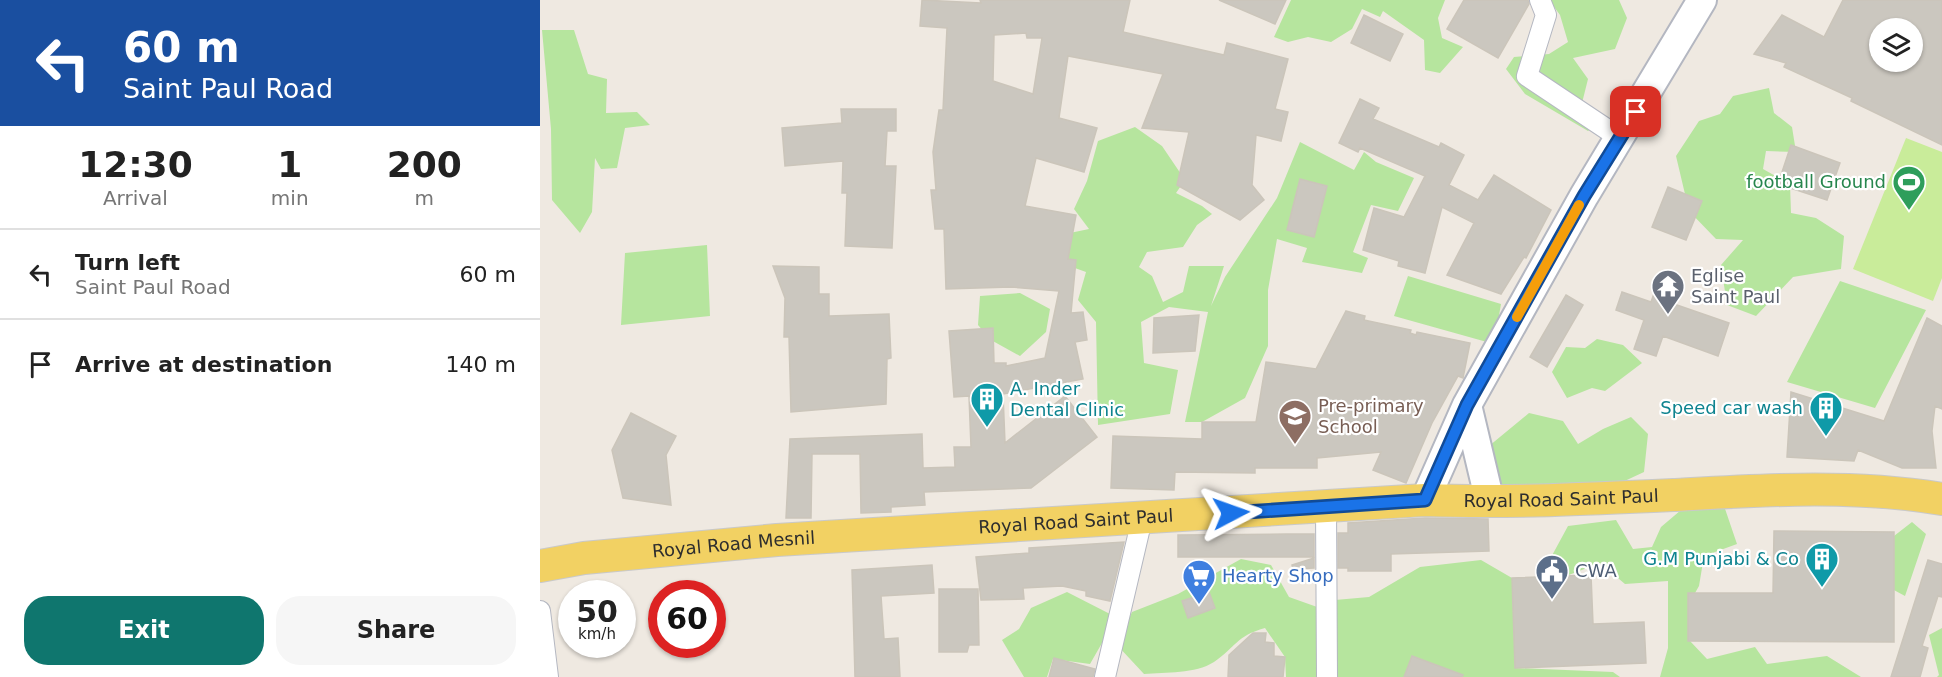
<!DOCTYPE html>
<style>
:root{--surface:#fff;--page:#f6f6f6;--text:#222;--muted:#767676;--line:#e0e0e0;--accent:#0f766e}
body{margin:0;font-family:"DejaVu Sans",sans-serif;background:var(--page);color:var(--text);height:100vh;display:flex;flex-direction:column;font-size:22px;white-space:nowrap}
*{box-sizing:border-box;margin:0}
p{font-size:20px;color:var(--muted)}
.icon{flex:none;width:33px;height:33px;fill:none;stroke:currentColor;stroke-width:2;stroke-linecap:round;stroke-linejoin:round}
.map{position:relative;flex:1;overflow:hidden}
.details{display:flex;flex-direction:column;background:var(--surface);width:540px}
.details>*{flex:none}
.banner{background:#1a4fa0;color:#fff;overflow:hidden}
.buttons{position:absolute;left:1329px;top:18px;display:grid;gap:12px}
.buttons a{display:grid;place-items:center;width:54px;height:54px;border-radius:50%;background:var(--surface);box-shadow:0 2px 4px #0004;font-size:30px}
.speed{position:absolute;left:18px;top:580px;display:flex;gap:12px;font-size:30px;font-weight:700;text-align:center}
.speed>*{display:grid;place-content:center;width:78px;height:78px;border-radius:50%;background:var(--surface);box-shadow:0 2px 4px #0004;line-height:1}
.speed small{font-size:15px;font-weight:400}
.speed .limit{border:9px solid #d22;background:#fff;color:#111}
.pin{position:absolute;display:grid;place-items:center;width:51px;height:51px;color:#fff;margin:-26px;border-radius:12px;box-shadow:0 3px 9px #0006}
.me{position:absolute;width:66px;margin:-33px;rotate:86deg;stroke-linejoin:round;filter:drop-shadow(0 0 4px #0008)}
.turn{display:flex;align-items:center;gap:21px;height:126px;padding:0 24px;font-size:27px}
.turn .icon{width:78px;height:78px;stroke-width:2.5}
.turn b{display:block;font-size:42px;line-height:51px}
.eta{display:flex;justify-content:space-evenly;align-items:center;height:102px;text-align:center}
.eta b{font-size:36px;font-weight:800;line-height:42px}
.primary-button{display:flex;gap:12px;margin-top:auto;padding:12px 24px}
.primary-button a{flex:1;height:69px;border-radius:24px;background:var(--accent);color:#fff;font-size:24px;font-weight:800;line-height:69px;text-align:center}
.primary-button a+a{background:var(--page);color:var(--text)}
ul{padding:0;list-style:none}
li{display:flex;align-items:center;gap:18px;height:90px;padding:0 24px;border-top:2px solid var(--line)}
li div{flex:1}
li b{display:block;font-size:22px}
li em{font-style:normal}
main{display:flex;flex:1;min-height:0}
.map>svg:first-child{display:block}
.green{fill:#b6e59e}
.pitch{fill:#c9ec9a}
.building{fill:#cbc7bf;stroke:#cbc5ba;stroke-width:1.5;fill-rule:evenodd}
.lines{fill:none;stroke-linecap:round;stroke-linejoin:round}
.minor-casing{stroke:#b4b7c1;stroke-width:22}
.secondary-casing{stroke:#b4b7c1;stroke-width:32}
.primary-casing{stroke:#c9c9c9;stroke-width:34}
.minor{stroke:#fff;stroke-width:20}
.secondary{stroke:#fff;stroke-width:28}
.primary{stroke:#f2d163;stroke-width:32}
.route-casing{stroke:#114b97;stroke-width:15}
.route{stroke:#1a73e8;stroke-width:10}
.slow{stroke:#f59e0b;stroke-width:10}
.labels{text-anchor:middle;stroke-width:4.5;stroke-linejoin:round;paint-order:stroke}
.leisure-label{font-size:18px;fill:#27864d;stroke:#fff;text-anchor:end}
.worship-label{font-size:18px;fill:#5b616d;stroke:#fff;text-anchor:start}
.culture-label{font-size:18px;fill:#0d838f;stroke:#fff;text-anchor:end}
.education-label{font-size:18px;fill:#785e54;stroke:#fff;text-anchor:start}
.street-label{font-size:18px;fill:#2e2e2e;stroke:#fff}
.service-label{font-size:18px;fill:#4e5e75;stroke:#fff;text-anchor:start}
.shop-label{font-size:18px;fill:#366cbe;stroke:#fff;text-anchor:start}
</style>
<main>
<section class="details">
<div class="banner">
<div class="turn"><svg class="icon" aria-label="left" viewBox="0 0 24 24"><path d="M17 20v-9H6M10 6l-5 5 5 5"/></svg><div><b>60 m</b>Saint Paul Road</div></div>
</div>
<div class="eta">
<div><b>12:30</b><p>Arrival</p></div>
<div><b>1</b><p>min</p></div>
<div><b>200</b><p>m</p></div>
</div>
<ul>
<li><svg class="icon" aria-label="left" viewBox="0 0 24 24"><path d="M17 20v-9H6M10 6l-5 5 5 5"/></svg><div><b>Turn left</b><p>Saint Paul Road</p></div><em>60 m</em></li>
<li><svg class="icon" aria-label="arrive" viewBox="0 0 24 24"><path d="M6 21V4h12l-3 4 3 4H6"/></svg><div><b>Arrive at destination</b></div><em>140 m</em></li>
</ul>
<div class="primary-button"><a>Exit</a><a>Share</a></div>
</section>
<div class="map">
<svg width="1402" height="677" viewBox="0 0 1402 677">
<rect width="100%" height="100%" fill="#efe9e1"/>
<path class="green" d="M 751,0 L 905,0 L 898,18 L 902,38 L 923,47 L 900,73 L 885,70 L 884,40 L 843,11 L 840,17 L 822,9 L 812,29 L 791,42 L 768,37 L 748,42 L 734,37 Z
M 1009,0 L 1079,0 L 1087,18 L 1075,49 L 1033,58 L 1048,79 L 1041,107 L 1054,126 L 1048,131 L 985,94 L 966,69 L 974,57 L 1009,54 L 1028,42 L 1020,15 Z
M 2,30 L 34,30 L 48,74 L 67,79 L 66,113 L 97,112 L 110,125 L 85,128 L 77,168 L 61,169 L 55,158 L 52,212 L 40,233 L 12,200 L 11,129 Z
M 1229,88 L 1234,113 L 1252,127 L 1256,152 L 1226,151 L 1223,169 L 1250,184 L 1251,213 L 1276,218 L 1304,236 L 1301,269 L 1253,277 L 1216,316 L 1187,305 L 1181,265 L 1203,240 L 1176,239 L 1149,211 L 1136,156 L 1159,121 L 1180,114 L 1193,96 Z
M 595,127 L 622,146 L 645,180 L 636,193 L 662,206 L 672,214 L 657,225 L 643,247 L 607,252 L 599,267 L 612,276 L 623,302 L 643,292 L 649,266 L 684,266 L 671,306 L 685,277 L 737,198 L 760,142 L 814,170 L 824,152 L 836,162 L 874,178 L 858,211 L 831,205 L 813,252 L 828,258 L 822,273 L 762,262 L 767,248 L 737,239 L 728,290 L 728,346 L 705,398 L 662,422 L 645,422 L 668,312 L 629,307 L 601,322 L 604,363 L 638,370 L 630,414 L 558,425 L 556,322 L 538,300 L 546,272 L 507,258 L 506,238 L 549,229 L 534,209 L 547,181 L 558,141 Z
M 167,245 L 170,316 L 81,325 L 85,253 Z
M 868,276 L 961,304 L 954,344 L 854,316 Z
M 1300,281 L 1386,310 L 1335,408 L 1247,382 Z
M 480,293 L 510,309 L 506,332 L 480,356 L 451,340 L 438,325 L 440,296 Z
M 1057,339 L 1083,345 L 1102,363 L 1065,391 L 1052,388 L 1027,398 L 1012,372 L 1026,347 L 1045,348 Z
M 989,413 L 1023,421 L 1038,444 L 1063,429 L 1091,417 L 1108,434 L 1104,472 L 1046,499 L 977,501 L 954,484 L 949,446 Z
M 1181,497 L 1197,544 L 1164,556 L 1159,586 L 1151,600 L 1150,641 L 1167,659 L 1215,647 L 1227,664 L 1287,656 L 1321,677 L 1120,677 L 1128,648 L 1128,581 L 1085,584 L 1060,563 L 1026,576 L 1009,561 L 1028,526 L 1076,520 L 1093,549 L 1112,547 L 1121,527 L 1154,499 Z
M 1372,522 L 1386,534 L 1365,596 L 1352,589 L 1354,536 Z
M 701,559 L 731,565 L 749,597 L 794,613 L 795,600 L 829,597 L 880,567 L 941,560 L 972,578 L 975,668 L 1073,672 L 1080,677 L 746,677 L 745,657 L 725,628 C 696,636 696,647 674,662 C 655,674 626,672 604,674 L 577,645 L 592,612 L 638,594 Z
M 527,592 L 570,614 L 566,636 L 550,664 L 513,659 L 507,677 L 484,677 L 462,640 L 479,629 L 491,608 Z
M 1402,628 L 1402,677 L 1397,677 L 1399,675 L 1389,635 Z"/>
<path class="pitch" d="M 1366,138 L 1402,152 L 1402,278 L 1393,301 L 1313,269 Z"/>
<path class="building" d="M 382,0 L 441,3 L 440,0 L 590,0 L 583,32 L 684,55 L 687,43 L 748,59 L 735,109 L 748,112 L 741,141 L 716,135 L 712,185 L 724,200 L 700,220 L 637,185 L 649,132 L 602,128 L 623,74 L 528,56 L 519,118 L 557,128 L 544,172 L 496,158 L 485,206 L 536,215 L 528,259 L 536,260 L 531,313 L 543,312 L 547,340 L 535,342 L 543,379 L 463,394 L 465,443 L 525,396 L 557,437 L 491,488 L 384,492 L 385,505 L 351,507 L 351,512 L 321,513 L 320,454 L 272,454 L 271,518 L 246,518 L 250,439 L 382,434 L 383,468 L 415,467 L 414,447 L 431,447 L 429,396 L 414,397 L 409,331 L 453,328 L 454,363 L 466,363 L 466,366 L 505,358 L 519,291 L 471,287 L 406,289 L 404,229 L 395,229 L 391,190 L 396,190 L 393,152 L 399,110 L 403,110 L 407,28 L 380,26 ZM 486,33 L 487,38 L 502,38 L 493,94 L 453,81 L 454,35 Z
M 679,0 L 746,0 L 735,24 Z
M 924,0 L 988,0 L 989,4 L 958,58 L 907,29 Z
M 1303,0 L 1402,0 L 1402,145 L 1311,101 L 1312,98 L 1244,67 L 1246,63 L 1214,54 L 1242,15 L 1284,37 ZM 1340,28 L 1372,28 L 1372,62 L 1340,62 Z
M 824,15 L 863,34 L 850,61 L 811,43 Z
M 820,99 L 839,108 L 833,119 L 899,147 L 901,143 L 924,155 L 909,185 L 938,200 L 954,175 L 1011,210 L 986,258 L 984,257 L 961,294 L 907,275 L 934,223 L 902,207 L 885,273 L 858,266 L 859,261 L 823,250 L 834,208 L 864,217 L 885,176 L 820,148 L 818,152 L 799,143 Z
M 301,109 L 356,109 L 356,131 L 347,131 L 345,166 L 356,166 L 352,248 L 305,246 L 307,193 L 302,193 L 303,161 L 245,166 L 242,128 L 302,123 Z
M 1251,145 L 1300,163 L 1287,200 L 1238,184 Z
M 760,179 L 787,186 L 774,237 L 747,230 Z
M 1128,187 L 1162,201 L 1146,240 L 1112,227 Z
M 233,266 L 279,267 L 279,294 L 289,294 L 289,316 L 349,314 L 351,358 L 347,359 L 346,404 L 251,412 L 249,337 L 244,337 L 245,298 Z
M 1121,274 L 1142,281 L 1134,304 L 1189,323 L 1178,356 L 1123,336 L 1116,356 L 1094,349 L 1104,320 L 1076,310 L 1082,292 L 1111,302 Z
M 1026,295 L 1043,305 L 1007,367 L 990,357 Z
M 806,311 L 825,316 L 824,320 L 871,330 L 870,333 L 876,335 L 877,332 L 930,343 L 923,378 L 918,376 L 892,423 L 866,483 L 833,470 L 841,452 L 777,458 L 777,468 L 715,468 L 715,473 L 635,472 L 634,490 L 571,488 L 573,436 L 662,439 L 662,422 L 716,422 L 726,362 L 776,369 Z
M 659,315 L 655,351 L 613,353 L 614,318 Z
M 1387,318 L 1402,326 L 1402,409 L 1395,406 L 1392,431 L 1396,468 L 1362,468 L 1318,450 L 1314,461 L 1247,457 L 1251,392 L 1344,421 Z
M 91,413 L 136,436 L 126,455 L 131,505 L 83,498 L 72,450 Z
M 885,518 L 948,519 L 949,551 L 851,554 L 851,571 L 808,571 L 808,568 L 798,568 L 798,533 L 808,533 L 808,523 Z
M 1234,531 L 1354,532 L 1354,642 L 1148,641 L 1148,593 L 1233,593 Z
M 747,534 L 774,534 L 774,557 L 638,557 L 638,535 Z
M 584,542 L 570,601 L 546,596 L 546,591 L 522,586 L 483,588 L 484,599 L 441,600 L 436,557 L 489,553 L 489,548 Z
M 774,558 L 774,568 L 753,569 L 752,565 Z
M 1388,560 L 1402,564 L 1402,597 L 1398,596 L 1382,646 L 1388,648 L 1380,677 L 1351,677 Z
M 392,565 L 394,593 L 341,596 L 344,639 L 358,638 L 360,677 L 315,677 L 312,570 Z
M 1051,575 L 1053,624 L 1104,622 L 1106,663 L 975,668 L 972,578 Z
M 399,589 L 438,589 L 439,645 L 429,645 L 427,652 L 399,652 Z
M 669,592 L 675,608 L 648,618 L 642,601 Z
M 713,633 L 726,633 L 725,642 L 734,643 L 734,656 L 745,657 L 743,677 L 688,677 L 689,655 Z
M 872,656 L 923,675 L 922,677 L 864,677 Z
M 514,658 L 555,669 L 553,677 L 509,677 Z"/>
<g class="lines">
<defs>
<path id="minor" d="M 1000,0 L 1006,15 L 987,76 L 1080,138
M 786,507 L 787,677
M 0,611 L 8,677
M 565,677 L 602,519"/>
<path id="secondary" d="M 927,405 L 950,502
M 885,500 L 927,405 L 1044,196 L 1162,0"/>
<g id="primary">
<path id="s1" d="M 0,566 L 44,558 L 237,540 L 885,500 C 968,503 1051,499 1135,495 C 1224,490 1313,484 1402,499"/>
</g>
</defs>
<use href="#minor" class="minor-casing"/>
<use href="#secondary" class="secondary-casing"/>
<use href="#primary" class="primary-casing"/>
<use href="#minor" class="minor"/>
<use href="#secondary" class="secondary"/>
<use href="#primary" class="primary"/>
</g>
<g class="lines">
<defs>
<path id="route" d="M 691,513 L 885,500 L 927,405 L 1044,196 L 1096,112"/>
</defs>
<use href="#route" class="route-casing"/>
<use href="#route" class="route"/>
<path class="slow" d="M 977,317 L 1039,205"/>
</g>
<defs>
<symbol id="stadium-pin" viewBox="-11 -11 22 30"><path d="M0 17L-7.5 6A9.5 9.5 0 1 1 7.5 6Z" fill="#2e9e5b" stroke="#fff"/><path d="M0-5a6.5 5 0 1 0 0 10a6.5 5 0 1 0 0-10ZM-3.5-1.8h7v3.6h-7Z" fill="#fff"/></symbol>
<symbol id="temple-pin" viewBox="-11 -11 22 30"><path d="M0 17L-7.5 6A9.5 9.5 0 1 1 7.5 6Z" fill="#6b7280" stroke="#fff"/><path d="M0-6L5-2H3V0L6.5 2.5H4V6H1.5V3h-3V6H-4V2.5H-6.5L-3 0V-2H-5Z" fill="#fff"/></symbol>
<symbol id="building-pin" viewBox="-11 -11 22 30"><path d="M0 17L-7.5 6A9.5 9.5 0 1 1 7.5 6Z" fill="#0f9aa8" stroke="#fff"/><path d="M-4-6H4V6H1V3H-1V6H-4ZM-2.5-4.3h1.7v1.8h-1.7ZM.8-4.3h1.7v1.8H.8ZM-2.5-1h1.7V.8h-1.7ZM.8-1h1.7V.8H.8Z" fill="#fff"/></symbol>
<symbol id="school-pin" viewBox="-11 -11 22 30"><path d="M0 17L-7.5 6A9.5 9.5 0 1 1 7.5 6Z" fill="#8d6e63" stroke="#fff"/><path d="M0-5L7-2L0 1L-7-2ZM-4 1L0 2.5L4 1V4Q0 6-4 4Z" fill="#fff"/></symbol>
<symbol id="civic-pin" viewBox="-11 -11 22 30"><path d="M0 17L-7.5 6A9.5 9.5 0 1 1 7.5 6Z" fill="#5c6f8a" stroke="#fff"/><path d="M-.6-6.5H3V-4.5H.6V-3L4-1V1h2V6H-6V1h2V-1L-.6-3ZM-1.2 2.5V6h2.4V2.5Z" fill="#fff"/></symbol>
<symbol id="supermarket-pin" viewBox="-11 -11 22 30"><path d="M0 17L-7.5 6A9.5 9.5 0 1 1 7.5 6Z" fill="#3f7fe0" stroke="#fff"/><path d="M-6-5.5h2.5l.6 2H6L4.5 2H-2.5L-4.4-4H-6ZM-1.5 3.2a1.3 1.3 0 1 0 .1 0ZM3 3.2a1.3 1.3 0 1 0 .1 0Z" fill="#fff"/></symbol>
</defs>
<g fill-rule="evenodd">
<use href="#stadium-pin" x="1350" y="163" width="38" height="52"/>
<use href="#temple-pin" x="1109" y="267" width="38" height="52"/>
<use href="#building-pin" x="428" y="380" width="38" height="52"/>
<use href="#building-pin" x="1267" y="389" width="38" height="52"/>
<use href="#school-pin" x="736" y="397" width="38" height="52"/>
<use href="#building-pin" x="1263" y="540" width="38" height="52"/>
<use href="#civic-pin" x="993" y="552" width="38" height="52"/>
<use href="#supermarket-pin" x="640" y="557" width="38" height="52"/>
</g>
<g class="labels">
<g class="leisure-label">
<text x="1346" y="188">football Ground</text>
</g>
<g class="worship-label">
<text x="1151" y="282">Eglise<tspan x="1151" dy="21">Saint Paul</tspan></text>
</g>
<g class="culture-label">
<text x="470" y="395" text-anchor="start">A. Inder<tspan x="470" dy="21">Dental Clinic</tspan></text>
<text x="1263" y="414">Speed car wash</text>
<text x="1259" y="565">G.M Punjabi &amp; Co</text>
</g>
<g class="education-label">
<text x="778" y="412">Pre-primary<tspan x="778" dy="21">School</tspan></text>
</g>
<g class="street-label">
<text dy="6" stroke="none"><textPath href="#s1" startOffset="1024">Royal Road Saint Paul</textPath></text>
<text dy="6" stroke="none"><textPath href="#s1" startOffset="538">Royal Road Saint Paul</textPath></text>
<text dy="6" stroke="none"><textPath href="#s1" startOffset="195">Royal Road Mesnil</textPath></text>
</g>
<g class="service-label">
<text x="1035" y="577">CWA</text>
</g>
<g class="shop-label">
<text x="682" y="582">Hearty Shop</text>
</g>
</g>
</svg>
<div class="buttons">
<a><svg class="icon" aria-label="layers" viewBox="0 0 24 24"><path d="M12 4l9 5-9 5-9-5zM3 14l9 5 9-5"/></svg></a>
</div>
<div class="speed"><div>50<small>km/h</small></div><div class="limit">60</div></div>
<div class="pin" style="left:1096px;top:112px;background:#d93025"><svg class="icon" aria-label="arrive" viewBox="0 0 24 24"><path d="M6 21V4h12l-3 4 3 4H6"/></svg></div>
<svg class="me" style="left:691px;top:513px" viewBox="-20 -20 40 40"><path d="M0-17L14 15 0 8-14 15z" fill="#1a73e8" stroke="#fff" stroke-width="4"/></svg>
</div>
</main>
